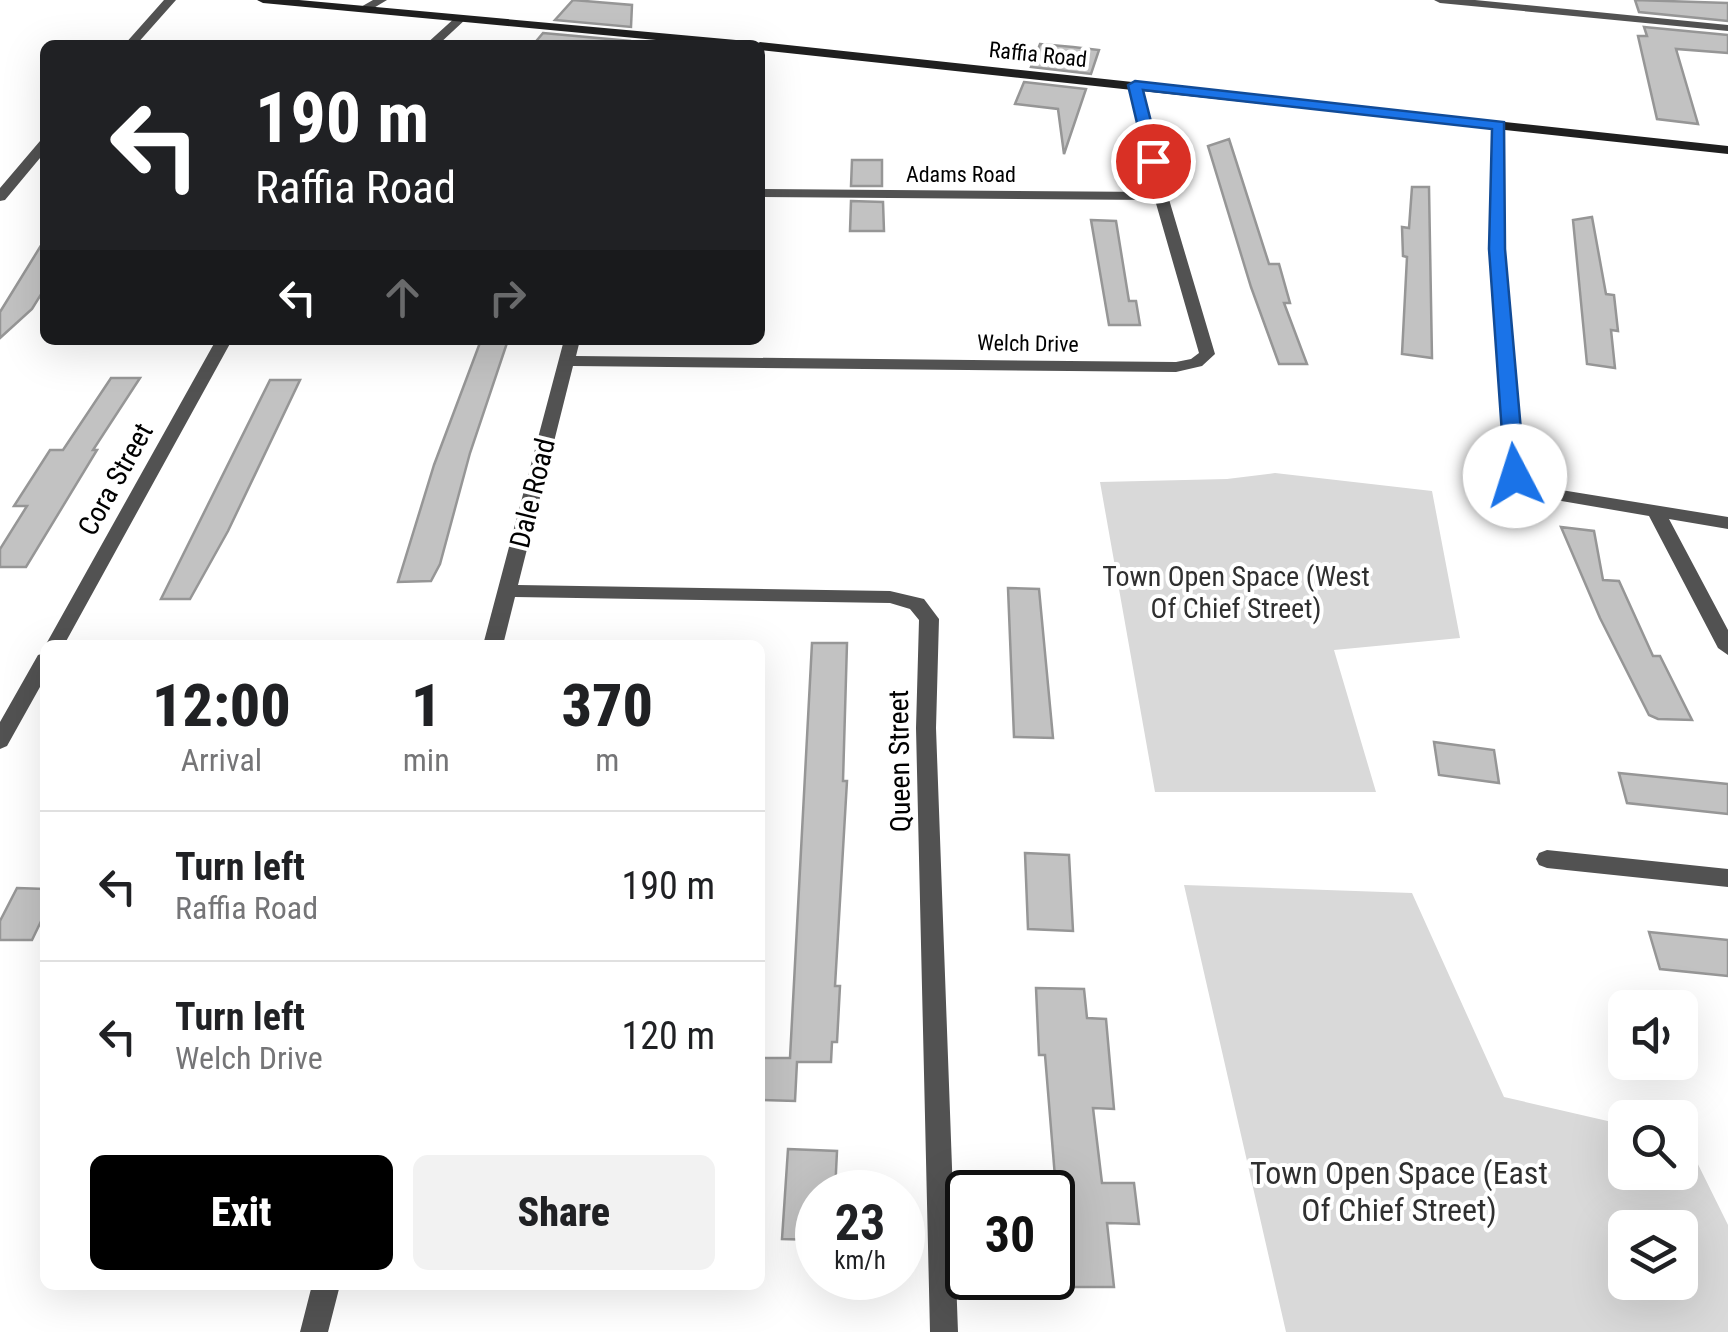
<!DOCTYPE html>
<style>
:root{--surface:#fff;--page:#f2f2f2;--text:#202124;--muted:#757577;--line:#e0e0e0;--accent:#000}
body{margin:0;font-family:"Roboto Condensed",sans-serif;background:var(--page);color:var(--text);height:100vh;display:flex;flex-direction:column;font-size:38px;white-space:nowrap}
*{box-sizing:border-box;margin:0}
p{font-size:32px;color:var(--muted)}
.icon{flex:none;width:55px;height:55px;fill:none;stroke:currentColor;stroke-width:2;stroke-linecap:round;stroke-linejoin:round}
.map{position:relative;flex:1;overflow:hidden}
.side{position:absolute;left:40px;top:640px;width:725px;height:650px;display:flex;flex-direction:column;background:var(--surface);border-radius:15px;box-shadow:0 10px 40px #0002}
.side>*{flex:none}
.top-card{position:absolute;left:40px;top:40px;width:725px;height:305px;border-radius:15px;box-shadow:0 10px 40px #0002;background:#202124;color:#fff;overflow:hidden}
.buttons{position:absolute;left:1608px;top:990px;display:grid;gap:20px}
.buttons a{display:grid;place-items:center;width:90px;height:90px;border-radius:15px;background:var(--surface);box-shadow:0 10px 40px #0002;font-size:50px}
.speed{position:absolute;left:795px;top:1170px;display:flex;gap:20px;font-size:50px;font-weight:700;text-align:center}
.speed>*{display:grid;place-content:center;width:130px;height:130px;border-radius:50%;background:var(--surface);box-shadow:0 10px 40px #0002;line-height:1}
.speed small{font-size:25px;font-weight:400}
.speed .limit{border:5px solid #111;border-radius:15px;background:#fff;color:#111}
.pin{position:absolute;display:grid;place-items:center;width:85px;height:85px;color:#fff;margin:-42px;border:5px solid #fff;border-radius:50%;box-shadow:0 2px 10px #0007}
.me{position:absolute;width:110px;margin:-55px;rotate:355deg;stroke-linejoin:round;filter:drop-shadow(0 0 8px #0008)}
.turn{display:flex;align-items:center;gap:35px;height:210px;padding:0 50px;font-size:45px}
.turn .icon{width:130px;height:130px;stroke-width:2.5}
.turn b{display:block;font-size:70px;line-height:85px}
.lanes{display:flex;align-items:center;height:95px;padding:0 50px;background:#0003;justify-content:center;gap:50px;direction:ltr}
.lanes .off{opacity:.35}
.eta{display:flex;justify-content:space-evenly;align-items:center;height:170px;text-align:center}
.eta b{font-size:60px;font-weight:800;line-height:70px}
.primary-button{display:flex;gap:20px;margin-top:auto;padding:20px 50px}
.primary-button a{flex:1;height:115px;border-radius:15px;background:var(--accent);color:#fff;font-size:40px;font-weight:800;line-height:115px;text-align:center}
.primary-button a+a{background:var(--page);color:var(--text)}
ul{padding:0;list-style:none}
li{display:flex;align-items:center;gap:30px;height:150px;padding:0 50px;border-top:2px solid var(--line)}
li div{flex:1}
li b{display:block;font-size:38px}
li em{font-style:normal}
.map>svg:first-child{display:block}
.green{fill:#d9d9d9;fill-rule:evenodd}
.building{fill:#c2c2c2;stroke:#969696;stroke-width:2.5}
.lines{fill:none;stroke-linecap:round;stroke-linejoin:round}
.minor{fill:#525252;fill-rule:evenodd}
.secondary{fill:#1f1f1f;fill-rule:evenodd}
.route{fill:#1a73e8;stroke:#114b97;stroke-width:2.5}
.labels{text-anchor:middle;stroke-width:8;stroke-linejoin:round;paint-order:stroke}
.far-street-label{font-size:22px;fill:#000;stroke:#fff}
.street-label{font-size:28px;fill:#000;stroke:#fff}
.park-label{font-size:28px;fill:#303030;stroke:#fff}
.near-park-label{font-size:32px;fill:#303030;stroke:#fff}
</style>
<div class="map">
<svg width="1728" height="1332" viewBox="0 0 1728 1332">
<rect width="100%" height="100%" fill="#fff"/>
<path class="green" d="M 1275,473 L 1432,491 L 1460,638 L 1334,650 L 1376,792 L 1155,792 L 1100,482 L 1227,479 Z
M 1184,885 L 1412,893 L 1504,1097 L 1625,1125 L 1625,1172 L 1680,1172 L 1680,1138 L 1686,1140 L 1728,1225 L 1728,1332 L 1286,1332 ZM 1625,1228 L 1680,1228 L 1680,1282 L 1625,1282 Z"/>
<path class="building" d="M 573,0 L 632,5 L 631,27 L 555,20 Z
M 1635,0 L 1728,3 L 1728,21 L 1639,12 Z
M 1644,27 L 1728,35 L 1728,53 L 1676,49 L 1698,124 L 1657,119 L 1638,36 L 1647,36 Z
M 543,33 L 630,41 L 630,45 L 533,45 Z
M 1040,44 L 1073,47 L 1099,50 L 1091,74 L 1031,67 Z
M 1024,82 L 1086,89 L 1064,154 L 1058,109 L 1015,104 Z
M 1229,139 L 1269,264 L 1279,264 L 1290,303 L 1284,303 L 1307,364 L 1279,364 L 1251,287 L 1208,146 Z
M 852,160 L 882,160 L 882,186 L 851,186 Z
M 1412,187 L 1429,187 L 1432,358 L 1402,354 L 1407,257 L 1403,256 L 1402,227 L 1409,228 Z
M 851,201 L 883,202 L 884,231 L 850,231 Z
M 1592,217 L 1606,294 L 1614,295 L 1618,331 L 1611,330 L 1615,368 L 1587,364 L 1573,220 Z
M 1091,220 L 1116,221 L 1129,301 L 1136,301 L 1140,325 L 1109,325 Z
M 45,239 L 45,288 L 32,309 L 0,338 L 0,312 Z
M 481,340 L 508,340 L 470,453 L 440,564 L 431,581 L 398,582 L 434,465 Z
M 111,378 L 140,378 L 93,450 L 97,450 L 26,567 L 0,567 L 0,549 L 27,506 L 14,506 L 50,450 L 63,450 Z
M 270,380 L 300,380 L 228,531 L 190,599 L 161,599 Z
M 1561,527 L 1594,531 L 1603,580 L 1619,581 L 1653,656 L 1660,656 L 1692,720 L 1658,719 L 1649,715 L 1600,618 Z
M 1008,588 L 1039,589 L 1053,738 L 1014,737 Z
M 812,643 L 847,643 L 843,781 L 847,781 L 835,986 L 840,986 L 837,1042 L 832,1042 L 831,1062 L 797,1062 L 795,1101 L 760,1100 L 760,1058 L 790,1058 Z
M 1434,742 L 1494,750 L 1499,783 L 1439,775 Z
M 1619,773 L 1728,784 L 1728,814 L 1627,803 Z
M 1025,853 L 1069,855 L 1073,931 L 1028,929 Z
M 17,888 L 45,889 L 45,913 L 32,940 L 0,940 L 0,921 Z
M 1649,932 L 1728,940 L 1728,976 L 1660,969 Z
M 1036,988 L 1084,989 L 1087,1018 L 1106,1019 L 1114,1109 L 1093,1108 L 1102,1183 L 1134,1183 L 1139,1224 L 1107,1223 L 1114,1287 L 1064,1287 L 1045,1055 L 1039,1055 Z
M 788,1149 L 837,1151 L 835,1192 L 818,1192 L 818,1240 L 782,1239 Z"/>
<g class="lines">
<path class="minor" d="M 164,0 L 176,0 L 136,45 L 124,45 Z
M 373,0 L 387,0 L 367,12 L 359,12 L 359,8 Z
M 1434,0 L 1475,0 L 1728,25 L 1728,31 L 1440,3 Z
M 457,16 L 467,18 L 438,45 L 425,45 Z
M 1135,81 L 1141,85 L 1168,196 L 1215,354 L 1202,366 L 1176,372 L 573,366 L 518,585 L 890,591 L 924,599 L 939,619 L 936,728 L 958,1332 L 930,1332 L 916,728 L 919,620 L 910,609 L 890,603 L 515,597 L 503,645 L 483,645 L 564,340 L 580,340 L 576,356 L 1176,362 L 1191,359 L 1199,353 L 1155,200 L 760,197 L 760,189 L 1153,192 L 1129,85 Z
M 1499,121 L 1505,125 L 1504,249 L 1524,473 L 1555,489 L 1728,517 L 1728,529 L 1669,519 L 1728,630 L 1728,655 L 1718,648 L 1649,516 L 1544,498 L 1506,476 L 1490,249 L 1493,125 Z
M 45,140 L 45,152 L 5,200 L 0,201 L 0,188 L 40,141 Z
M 216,340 L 232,340 L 64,645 L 45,646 Z
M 45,653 L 45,678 L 7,746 L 0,749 L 0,722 L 38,655 Z
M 1547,850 L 1728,869 L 1728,887 L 1547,868 L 1539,865 L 1536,859 L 1539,853 Z
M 312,1285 L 340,1285 L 328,1332 L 300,1332 Z"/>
<path class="secondary" d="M 257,0 L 299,0 L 747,41 L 753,45 L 709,45 L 263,3 Z
M 760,42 L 1728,146 L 1728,154 L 760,50 L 760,45 L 755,45 Z"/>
</g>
<path class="route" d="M 1135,81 L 1504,122 L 1505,249 L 1525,476 L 1522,480 L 1508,480 L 1505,476 L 1489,249 L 1492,129 L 1143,90 L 1161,161 L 1153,165 L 1146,161 L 1128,85 Z"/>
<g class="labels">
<g class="far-street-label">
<text transform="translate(1038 54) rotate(6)" y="8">Raffia Road</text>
<text x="961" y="182">Adams Road</text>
<text transform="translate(1028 343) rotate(1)" y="8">Welch Drive</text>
</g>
<g class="street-label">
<text transform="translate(115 479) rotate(-61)" y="10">Cora Street</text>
<text transform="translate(532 493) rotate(-76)" y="10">Dale Road</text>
<text transform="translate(899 761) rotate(-91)" y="10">Queen Street</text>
</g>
<g class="park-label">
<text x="1236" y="586">Town Open Space (West<tspan x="1236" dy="32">Of Chief Street)</tspan></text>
</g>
<g class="near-park-label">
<text x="1399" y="1184">Town Open Space (East<tspan x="1399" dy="37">Of Chief Street)</tspan></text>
</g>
</g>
</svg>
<div class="buttons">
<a><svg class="icon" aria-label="sound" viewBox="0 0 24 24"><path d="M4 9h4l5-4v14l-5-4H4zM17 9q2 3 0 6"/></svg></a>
<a><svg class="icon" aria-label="search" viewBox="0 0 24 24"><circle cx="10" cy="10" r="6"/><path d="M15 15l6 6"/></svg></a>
<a><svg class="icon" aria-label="layers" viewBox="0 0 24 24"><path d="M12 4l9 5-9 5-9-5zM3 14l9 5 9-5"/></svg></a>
</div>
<div class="speed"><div>23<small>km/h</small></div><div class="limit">30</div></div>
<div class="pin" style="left:1153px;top:161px;background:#d93025"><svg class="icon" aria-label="arrive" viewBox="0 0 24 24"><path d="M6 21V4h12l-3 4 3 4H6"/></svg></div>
<svg class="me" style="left:1515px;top:476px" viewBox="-20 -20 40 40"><circle r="19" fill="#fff"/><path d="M0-13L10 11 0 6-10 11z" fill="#1a73e8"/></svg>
<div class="top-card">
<div class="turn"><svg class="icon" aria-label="left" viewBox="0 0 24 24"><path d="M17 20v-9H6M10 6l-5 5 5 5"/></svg><div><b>190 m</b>Raffia Road</div></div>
<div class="lanes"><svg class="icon" aria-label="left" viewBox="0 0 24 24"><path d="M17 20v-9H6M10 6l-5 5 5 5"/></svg><svg class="icon off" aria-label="ahead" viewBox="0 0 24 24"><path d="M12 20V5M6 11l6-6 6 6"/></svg><svg class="icon off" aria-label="right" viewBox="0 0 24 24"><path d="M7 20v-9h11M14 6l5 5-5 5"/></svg></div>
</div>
<section class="side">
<div class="eta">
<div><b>12:00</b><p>Arrival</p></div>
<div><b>1</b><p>min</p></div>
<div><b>370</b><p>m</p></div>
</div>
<ul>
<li><svg class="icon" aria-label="left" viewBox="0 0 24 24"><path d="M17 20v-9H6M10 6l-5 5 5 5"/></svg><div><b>Turn left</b><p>Raffia Road</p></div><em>190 m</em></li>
<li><svg class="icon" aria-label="left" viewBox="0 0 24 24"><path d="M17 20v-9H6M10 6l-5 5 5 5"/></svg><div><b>Turn left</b><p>Welch Drive</p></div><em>120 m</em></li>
</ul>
<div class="primary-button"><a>Exit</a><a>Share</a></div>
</section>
</div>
